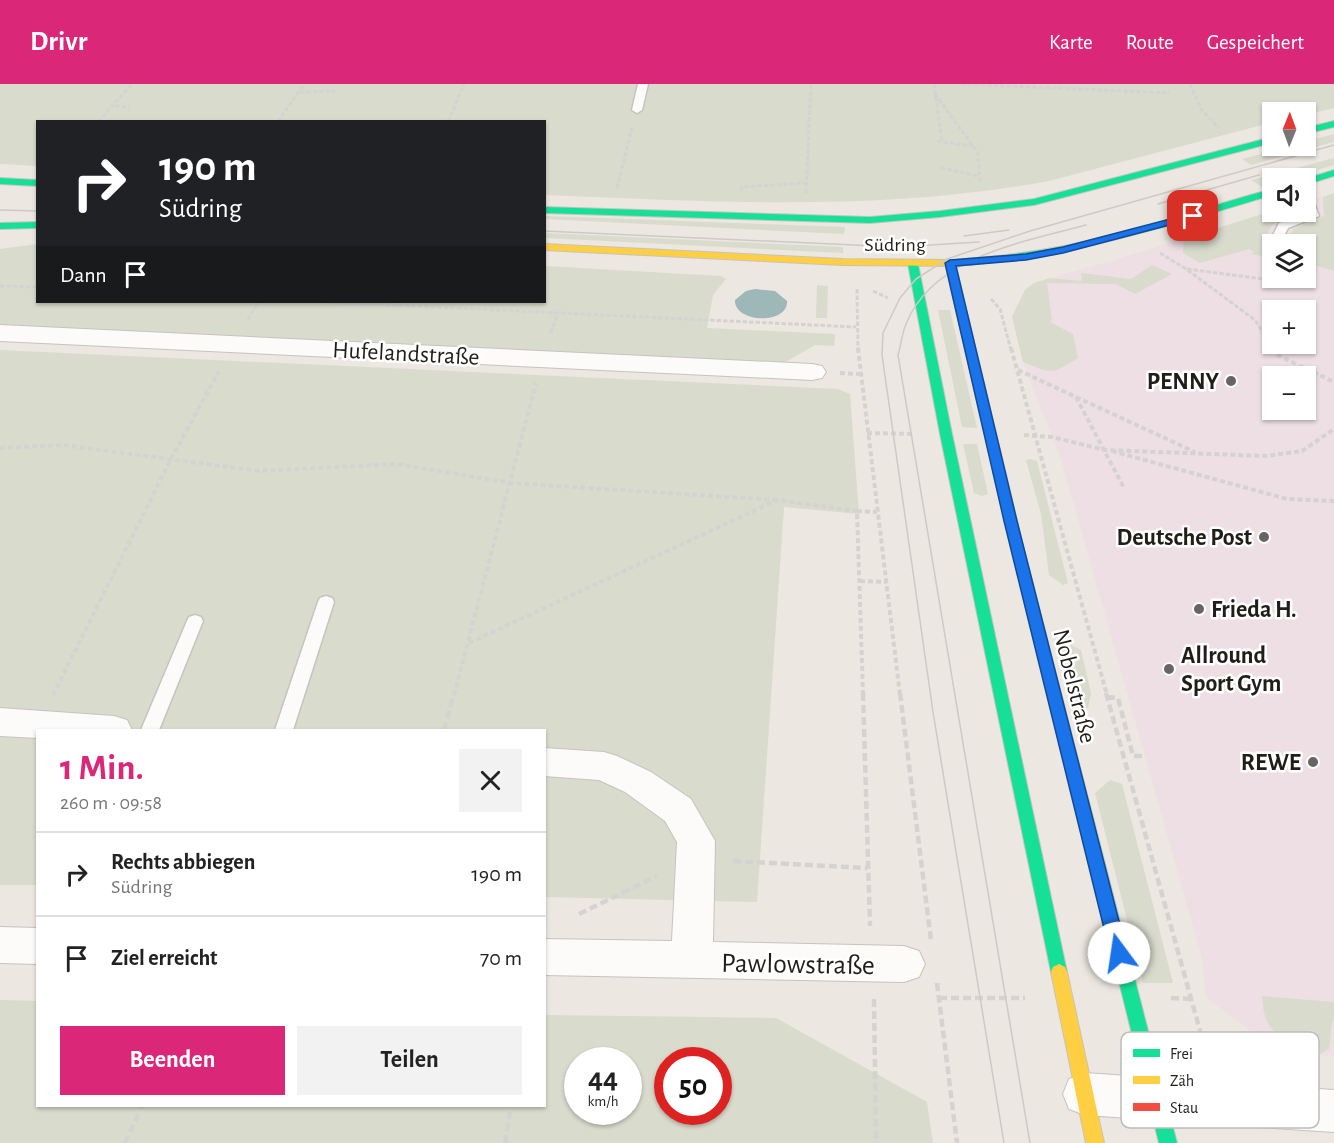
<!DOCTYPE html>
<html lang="de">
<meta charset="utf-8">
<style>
:root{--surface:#fff;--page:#f2f2f2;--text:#222;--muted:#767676;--line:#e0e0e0;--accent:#db2777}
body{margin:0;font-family:"Alegreya Sans",sans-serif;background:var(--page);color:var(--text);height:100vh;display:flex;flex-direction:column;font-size:22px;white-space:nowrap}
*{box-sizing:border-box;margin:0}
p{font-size:20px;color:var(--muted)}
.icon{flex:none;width:33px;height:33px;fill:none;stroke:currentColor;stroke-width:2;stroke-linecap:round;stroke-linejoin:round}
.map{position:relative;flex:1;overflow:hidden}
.sheet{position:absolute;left:36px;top:645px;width:510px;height:378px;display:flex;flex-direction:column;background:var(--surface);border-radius:0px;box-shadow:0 2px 4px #0004}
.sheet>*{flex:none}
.banner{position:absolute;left:36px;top:36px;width:510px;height:183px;border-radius:0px;box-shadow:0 2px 4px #0004;background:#202124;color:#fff;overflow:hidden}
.needle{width:39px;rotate:1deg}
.fabs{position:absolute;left:1262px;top:18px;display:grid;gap:12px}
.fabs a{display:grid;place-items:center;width:54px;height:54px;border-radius:0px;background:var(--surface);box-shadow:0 2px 4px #0004;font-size:30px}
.speed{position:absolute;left:564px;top:963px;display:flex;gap:12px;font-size:30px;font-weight:700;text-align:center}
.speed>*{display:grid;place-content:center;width:78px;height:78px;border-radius:50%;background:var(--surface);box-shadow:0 2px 4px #0004;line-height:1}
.speed small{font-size:15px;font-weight:400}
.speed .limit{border:9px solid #d22;background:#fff;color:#111}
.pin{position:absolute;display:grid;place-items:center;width:51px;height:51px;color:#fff;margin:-26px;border-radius:12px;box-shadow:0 3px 9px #0006}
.me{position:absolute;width:66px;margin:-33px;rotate:346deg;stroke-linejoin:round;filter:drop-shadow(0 0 4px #0008)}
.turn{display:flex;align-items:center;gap:21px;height:126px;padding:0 24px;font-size:27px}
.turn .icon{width:78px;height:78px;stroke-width:2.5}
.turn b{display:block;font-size:42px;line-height:51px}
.then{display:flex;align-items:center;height:57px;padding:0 24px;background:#0003;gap:12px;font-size:22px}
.round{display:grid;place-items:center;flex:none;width:63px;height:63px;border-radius:0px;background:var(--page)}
.headline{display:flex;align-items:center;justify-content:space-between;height:102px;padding:0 24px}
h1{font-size:36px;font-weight:600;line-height:45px;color:var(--accent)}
.primary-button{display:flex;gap:12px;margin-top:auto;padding:12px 24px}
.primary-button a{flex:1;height:69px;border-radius:0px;background:var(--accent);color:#fff;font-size:24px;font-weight:600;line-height:69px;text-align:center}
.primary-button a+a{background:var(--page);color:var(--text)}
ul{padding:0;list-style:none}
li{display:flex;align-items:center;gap:18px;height:84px;padding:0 24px;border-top:2px solid var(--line)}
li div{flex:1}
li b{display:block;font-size:22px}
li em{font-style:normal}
header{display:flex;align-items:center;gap:36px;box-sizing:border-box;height:84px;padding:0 30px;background:var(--accent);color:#fff}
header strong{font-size:28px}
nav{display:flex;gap:33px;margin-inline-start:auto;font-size:21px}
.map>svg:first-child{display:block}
.commercial{fill:#eddfe3;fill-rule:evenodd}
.green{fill:#d9dbcd;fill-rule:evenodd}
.water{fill:#9eb7b9}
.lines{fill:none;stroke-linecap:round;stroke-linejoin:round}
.lane-casing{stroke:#c7c3bd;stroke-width:3}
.street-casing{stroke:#c7c3bd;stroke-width:2}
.fast-casing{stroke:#c7c3bd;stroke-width:2}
.slow-casing{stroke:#c7c3bd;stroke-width:2}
.jam-casing{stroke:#c7c3bd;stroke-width:2}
.path-far2{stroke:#d5d3d1;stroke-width:3;stroke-dasharray:4.5 2;stroke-linecap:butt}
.path-far1{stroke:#d5d3d1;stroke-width:4;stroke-dasharray:5 3;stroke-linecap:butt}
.path{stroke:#d5d3d1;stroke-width:4.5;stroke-dasharray:8 4;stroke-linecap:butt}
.lane{fill:#fcfbfa;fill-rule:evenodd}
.street{fill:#fcfbfa;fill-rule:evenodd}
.fast{fill:#16e098;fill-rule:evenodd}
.slow{fill:#ffcf43;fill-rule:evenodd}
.jam{fill:#f24e42;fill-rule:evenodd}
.tram{stroke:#cccac8;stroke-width:1.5}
.route{fill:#1a73e8;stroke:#114b97;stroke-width:1.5}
.poi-dot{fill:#68645f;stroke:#fff;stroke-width:2}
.labels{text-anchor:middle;stroke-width:5;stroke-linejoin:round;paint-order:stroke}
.far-street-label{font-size:20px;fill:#211e19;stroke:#fff}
.street-label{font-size:24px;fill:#211e19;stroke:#fff}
.poi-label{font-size:24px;font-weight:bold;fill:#211e19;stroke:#fff;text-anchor:end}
.near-street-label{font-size:28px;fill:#211e19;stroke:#fff}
.key{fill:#fff;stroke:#bcbcba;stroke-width:1.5}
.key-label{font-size:16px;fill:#211e19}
</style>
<header>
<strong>Drivr</strong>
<nav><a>Karte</a><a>Route</a><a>Gespeichert</a></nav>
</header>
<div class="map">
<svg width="1334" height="1059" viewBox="0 0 1334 1059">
<rect width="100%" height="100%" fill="#ece7e0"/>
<path class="commercial" d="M 1323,113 L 1324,132 L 1334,145 L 1334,972 L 1318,971 L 1258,953 L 1206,913 L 1202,874 L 1062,378 L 1023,278 L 1012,233 L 1025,206 L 1034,199 L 1118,175 L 1272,127 L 1305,128 L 1305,117 ZM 1272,160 L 1305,160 L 1305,194 L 1272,194 ZM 1272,226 L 1305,226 L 1305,260 L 1272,260 ZM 1272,292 L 1305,292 L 1305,326 L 1272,326 Z"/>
<path class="green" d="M 0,0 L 1334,0 L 1334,24 L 1305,31 L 1305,28 L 1272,28 L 1272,38 L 1262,41 L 1049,97 C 882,128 713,118 545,111 L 544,38 L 38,38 L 37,82 L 0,80 Z
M 1334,50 L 1334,58 L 1251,81 L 1242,75 L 1293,62 L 1305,62 L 1305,58 Z
M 1334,74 L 1334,81 L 1290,94 L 1272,94 L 1272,100 L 1262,103 L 1251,96 Z
M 1334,109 L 1334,187 L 1305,178 L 1305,160 L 1272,160 L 1272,174 L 1251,170 L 1254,168 L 1249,165 L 1200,179 L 1183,169 L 1184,155 L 1272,127 L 1304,128 L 1272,141 L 1265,154 L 1268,160 L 1295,152 L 1291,149 L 1293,145 L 1324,132 L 1323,113 Z
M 545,132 L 845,143 L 844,150 L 545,135 Z
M 545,149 L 843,163 L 843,169 L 545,154 Z
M 37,160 L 38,218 L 544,218 L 545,182 L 721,192 L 726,195 L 713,211 L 707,244 L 835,250 L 834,262 L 815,261 L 782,280 L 0,243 L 0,165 Z
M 1152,181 L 1172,190 L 1135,210 L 1116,200 L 1047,199 L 1052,236 L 1050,238 L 1073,250 L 1078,274 C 1051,291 1053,290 1023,278 L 1012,233 L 1025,206 L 1034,199 L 1050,194 L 1082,197 L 1081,189 L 1131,195 Z
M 817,201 L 828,202 L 827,234 L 816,234 Z
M 938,226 L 950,226 L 977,344 L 962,343 Z
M 0,266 L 838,305 L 850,310 L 859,430 L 784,423 L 757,818 L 545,813 L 544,646 L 38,646 L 37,801 L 0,801 Z
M 963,360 L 977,360 L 988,410 L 982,412 L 974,409 Z
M 1030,375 L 1037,377 L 1068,499 L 1063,501 L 1049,491 L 1041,430 L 1026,376 Z
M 1069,560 L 1081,566 L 1091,609 L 1088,624 L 1082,627 L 1072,621 L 1059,566 Z
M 1110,696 L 1122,700 L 1173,899 L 1143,899 L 1095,709 Z
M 1262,912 L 1334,918 L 1334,937 L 1332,938 L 1329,965 L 1318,971 C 1299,965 1271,953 1265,932 C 1263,926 1263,918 1262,912 Z
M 0,916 L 37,917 L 38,1022 L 544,1022 L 545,931 L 776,934 L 927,1018 L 933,1059 L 0,1059 ZM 578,976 L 628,976 L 628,1028 L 578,1028 ZM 668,976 L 718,976 L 718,1028 L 668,1028 Z"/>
<path class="water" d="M 755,205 L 775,207 L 787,217 C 788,241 734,239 735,216 L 746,207 Z"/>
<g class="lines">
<defs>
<path id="lane" d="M 638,0 L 648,0 L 642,26 L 637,29 L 632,26 Z
M 1304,94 L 1312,95 L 1314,97 L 1311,111 L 1319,132 L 1288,144 L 1280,160 L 1272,160 L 1270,157 L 1279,139 L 1306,130 Z
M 326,512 L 332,514 L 334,518 L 293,646 L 275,646 L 318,518 L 320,514 Z
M 195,531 L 201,533 L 203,537 L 159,646 L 141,646 L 187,537 L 189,533 Z"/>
<path id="street" d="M 0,241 L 812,280 L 822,282 L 826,288 L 822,294 L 812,296 L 0,257 Z
M 0,624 L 114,632 L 127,636 L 132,646 L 38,646 L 38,654 L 0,652 Z
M 544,664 L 604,668 L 617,672 L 651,688 L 691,715 L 715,757 L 713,858 L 904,862 L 919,867 L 925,880 L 919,893 L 904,898 L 544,891 L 544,855 L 672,857 L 677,758 L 665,737 L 625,708 L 599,696 L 544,692 Z
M 0,843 L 38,844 L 38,880 L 0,879 Z
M 1085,989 L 1334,1006 L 1334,1048 L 1085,1031 L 1069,1025 L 1063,1010 L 1069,995 Z"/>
<path id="fast" d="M 1334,37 L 1334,43 L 1305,50 L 1305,44 Z
M 1272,53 L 1272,59 L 1034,121 L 940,133 L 870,139 L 544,129 L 544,123 L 870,133 L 940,127 L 1034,115 Z
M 1334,86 L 1334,92 L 1305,101 L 1305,95 Z
M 0,94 L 38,96 L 38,102 L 0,100 Z
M 1272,105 L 1272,111 C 1167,143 1064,174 954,182 L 949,179 L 954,176 C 1008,172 1060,165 1113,151 C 1167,138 1219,119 1272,105 Z
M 38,138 L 38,144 L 0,145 L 0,139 Z
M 913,177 L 918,180 L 952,350 L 1067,888 L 1065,893 L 1059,896 L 1053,893 L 1051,888 L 940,350 L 908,180 Z
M 1018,462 L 1024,466 L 1177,1059 L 1159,1059 L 1012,466 Z"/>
<path id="slow" d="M 544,160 L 842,175 L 954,176 L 959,179 L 954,182 L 842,181 L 544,166 Z
M 1059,880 L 1065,883 L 1067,888 L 1104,1059 L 1086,1059 L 1051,888 L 1053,883 Z"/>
<path id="jam" d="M 950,176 L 955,179 L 1024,466 L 1018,470 L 1012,466 L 945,179 Z"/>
</defs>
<use href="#lane" class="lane-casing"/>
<use href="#street" class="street-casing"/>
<use href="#fast" class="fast-casing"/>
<use href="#slow" class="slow-casing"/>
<use href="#jam" class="jam-casing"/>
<path class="path-far2" d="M 934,0 L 942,57
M 961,0 L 1170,9
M 1190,0 L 1201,25 L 1219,44
M 300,8 L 335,7
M 935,10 L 978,69 L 980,98
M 115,22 L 129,23
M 98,38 L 132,0
M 278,38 L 304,0
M 448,38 L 464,0
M 937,57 L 973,62
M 941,84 L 978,92
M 617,104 L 632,44
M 741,107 L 742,103 L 806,99
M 806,109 L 811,0
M 1160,169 L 1186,185 L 1255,236 L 1274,266
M 1187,185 L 1271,196
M 0,202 L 38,203
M 857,205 L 858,266
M 873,207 L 888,214
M 991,215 L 1000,225 L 1011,266
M 327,218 L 856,243
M 248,236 L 258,218
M 551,249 L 558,229"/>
<path class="path-far1" d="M 858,264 L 900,611
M 1011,264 L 1107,611
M 1273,264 L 1277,271 L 1334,298
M 1018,286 L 1076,313 L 1124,404
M 840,289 L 860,290
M 1076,313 L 1195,368
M 867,349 L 914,350
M 1024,351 L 1052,353 L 1105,366 L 1266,372 L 1302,367 L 1334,345
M 0,364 L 62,361 L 259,387 L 397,380 L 511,399 L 777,416
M 1112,367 L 1287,415 L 1334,417
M 860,497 L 886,498
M 469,559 L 777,416 L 857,427
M 53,611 L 171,375 L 219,287
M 454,611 L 536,299
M 863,611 L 857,427 L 877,428"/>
<path class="path" d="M 863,609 L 870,842
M 900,609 L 931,856
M 1106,609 L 1209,979
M 1107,613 L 1118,614 L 1133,672 L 1144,672
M 444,646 L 454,609
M 733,777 L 867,784
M 579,830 L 657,792
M 937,899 L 957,1059
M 939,914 L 1025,914
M 1171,914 L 1191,915
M 874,915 L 876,1059
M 125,1059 L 142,1022
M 505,1059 L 511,1022"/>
<use href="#lane" class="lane"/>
<use href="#street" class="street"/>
<use href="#fast" class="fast"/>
<use href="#slow" class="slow"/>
<use href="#jam" class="jam"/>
<path class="tram" d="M 1158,120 L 1259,91
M 0,126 L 38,127
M 544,147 L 898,163 L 979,158
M 964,152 L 1009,146
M 1004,1059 L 933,628 L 882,271 L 883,249 L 900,214 L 916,195 L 947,175 L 1030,147 L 1334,61
M 1030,1059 L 898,271 C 901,261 902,249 906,240 C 933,172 1024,158 1086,141"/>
</g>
<path class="route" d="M 1193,129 L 1198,132 L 1196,134 L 1063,169 L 1026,176 L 956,182 L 1017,437 L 1127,869 L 1125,874 L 1119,876 L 1113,874 L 1110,869 L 1004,437 L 945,179 L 950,176 L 1026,170 L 1063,163 Z"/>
<g class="poi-dot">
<circle cx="1231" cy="297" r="6"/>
<circle cx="1264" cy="453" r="6"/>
<circle cx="1199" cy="525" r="6"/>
<circle cx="1169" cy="585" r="6"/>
<circle cx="1313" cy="678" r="6"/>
</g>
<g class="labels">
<g class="far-street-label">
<text x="895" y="167">Südring</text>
</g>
<g class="street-label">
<text transform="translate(406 269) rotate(3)" y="8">Hufelandstraße</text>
<text transform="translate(1075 602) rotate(76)" y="8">Nobelstraße</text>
</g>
<g class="poi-label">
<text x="1219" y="305">PENNY</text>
<text x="1252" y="461">Deutsche Post</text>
<text x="1211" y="533" text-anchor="start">Frieda H.</text>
<text x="1181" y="579" text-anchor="start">Allround<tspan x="1181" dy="28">Sport Gym</tspan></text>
<text x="1301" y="686">REWE</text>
</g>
<g class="near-street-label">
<text transform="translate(798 879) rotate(1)" y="10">Pawlowstraße</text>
</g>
</g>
<rect x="1121" y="948" width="198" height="96" rx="9" class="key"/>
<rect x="1133" y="965" width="27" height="8" fill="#16e098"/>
<rect x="1133" y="992" width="27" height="8" fill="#ffcf43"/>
<rect x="1133" y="1019" width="27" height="8" fill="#f24e42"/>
<g class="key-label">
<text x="1170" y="975">Frei</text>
<text x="1170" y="1002">Zäh</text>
<text x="1170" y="1029">Stau</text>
</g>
</svg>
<div class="fabs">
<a><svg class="needle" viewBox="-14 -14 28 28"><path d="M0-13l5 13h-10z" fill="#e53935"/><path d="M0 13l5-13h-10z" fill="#767676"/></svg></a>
<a><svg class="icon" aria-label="sound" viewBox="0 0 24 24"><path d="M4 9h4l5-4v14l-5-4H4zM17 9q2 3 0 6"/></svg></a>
<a><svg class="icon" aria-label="layers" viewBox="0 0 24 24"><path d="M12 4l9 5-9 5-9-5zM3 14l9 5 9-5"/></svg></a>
<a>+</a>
<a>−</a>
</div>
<div class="speed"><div>44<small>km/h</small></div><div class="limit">50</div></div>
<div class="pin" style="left:1193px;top:132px;background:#d93025"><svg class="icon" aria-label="arrive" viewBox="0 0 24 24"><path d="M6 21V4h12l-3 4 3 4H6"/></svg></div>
<svg class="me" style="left:1119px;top:869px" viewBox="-20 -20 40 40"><circle r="19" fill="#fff"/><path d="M0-13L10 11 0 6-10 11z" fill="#1a73e8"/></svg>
<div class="banner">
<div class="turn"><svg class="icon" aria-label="right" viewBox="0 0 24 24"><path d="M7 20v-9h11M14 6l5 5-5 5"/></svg><div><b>190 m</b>Südring</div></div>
<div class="then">Dann<svg class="icon" aria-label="arrive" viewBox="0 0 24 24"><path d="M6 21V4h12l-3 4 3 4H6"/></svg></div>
</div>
<section class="sheet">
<div class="headline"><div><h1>1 Min.</h1><p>260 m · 09:58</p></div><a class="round"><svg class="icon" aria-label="close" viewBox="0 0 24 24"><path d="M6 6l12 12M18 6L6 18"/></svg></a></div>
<ul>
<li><svg class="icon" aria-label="right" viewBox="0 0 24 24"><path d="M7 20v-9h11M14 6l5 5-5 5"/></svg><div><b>Rechts abbiegen</b><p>Südring</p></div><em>190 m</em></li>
<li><svg class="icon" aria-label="arrive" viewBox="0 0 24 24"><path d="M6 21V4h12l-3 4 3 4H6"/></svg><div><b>Ziel erreicht</b></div><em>70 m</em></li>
</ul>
<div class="primary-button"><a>Beenden</a><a>Teilen</a></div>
</section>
</div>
